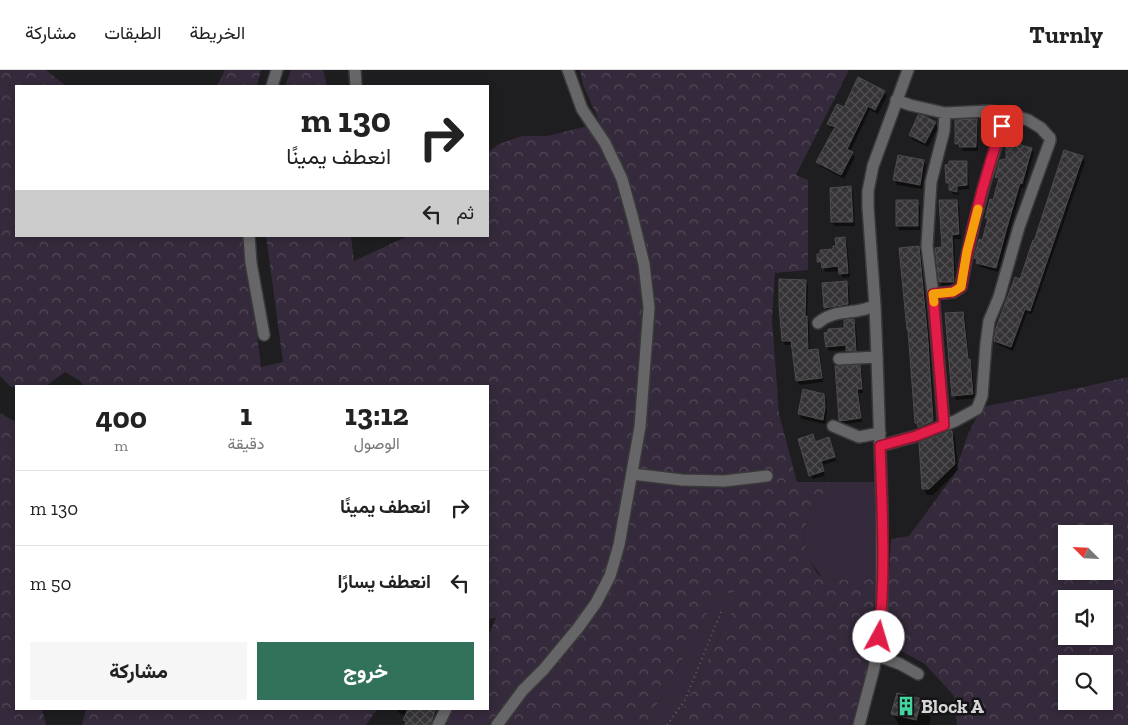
<!DOCTYPE html>
<html lang="ar">
<meta charset="utf-8">
<style>
:root{--surface:#fff;--page:#f6f6f6;--text:#222;--muted:#767676;--line:#e0e0e0;--accent:#32725a}
body{margin:0;font-family:"Zilla Slab",Vazirmatn,serif;background:var(--page);color:var(--text);direction:rtl;height:100vh;display:flex;flex-direction:column;font-size:19px;white-space:nowrap}
*{box-sizing:border-box;margin:0}
p{font-size:16px;color:var(--muted)}
.icon{flex:none;width:28px;height:28px;fill:none;stroke:currentColor;stroke-width:2;stroke-linecap:round;stroke-linejoin:round}
.map{position:relative;flex:1;overflow:hidden;direction:ltr}
.side{position:absolute;left:15px;top:315px;width:474px;height:325px;display:flex;flex-direction:column;background:var(--surface);border-radius:0px;box-shadow:0 2px 8px #0003;direction:rtl}
.side>*{flex:none}
.banner{position:absolute;left:15px;top:15px;width:474px;height:152px;border-radius:0px;box-shadow:0 2px 8px #0003;direction:rtl;background:#fff;color:var(--text);overflow:hidden}
.needle{width:32px;rotate:294deg}
.fabs{position:absolute;left:1058px;top:455px;display:grid;gap:10px}
.fabs a{display:grid;place-items:center;width:55px;height:55px;border-radius:0px;background:var(--surface);box-shadow:0 2px 8px #0003;font-size:25px}
.pin{position:absolute;display:grid;place-items:center;width:42px;height:42px;color:#fff;margin:-21px;border-radius:10px;box-shadow:0 2px 8px #0006}
.me{position:absolute;width:55px;margin:-28px;rotate:6deg;stroke-linejoin:round;filter:drop-shadow(0 0 4px #0008)}
.turn{display:flex;align-items:center;gap:18px;height:105px;padding:0 15px;font-size:22px}
.turn .icon{width:65px;height:65px;stroke-width:2.5}
.turn b{display:block;font-size:35px;line-height:42px}
.then{display:flex;align-items:center;height:48px;padding:0 15px;background:#0003;gap:10px;font-size:19px}
.eta{display:flex;justify-content:space-evenly;align-items:center;height:85px;text-align:center}
.eta b{font-size:30px;font-weight:800;line-height:35px}
.button{display:flex;gap:10px;margin-top:auto;padding:10px 15px}
.button a{flex:1;height:58px;border-radius:0px;background:var(--accent);color:#fff;font-size:20px;font-weight:800;line-height:58px;text-align:center}
.button a+a{background:var(--page);color:var(--text)}
ul{padding:0;list-style:none}
li{display:flex;align-items:center;gap:15px;height:75px;padding:0 15px;border-top:1px solid var(--line)}
li div{flex:1}
li b{display:block;font-size:19px}
li em{font-style:normal}
header{display:flex;align-items:center;gap:30px;box-sizing:border-box;height:70px;padding:0 25px;background:var(--surface);border-bottom:1px solid var(--line)}
header strong{font-size:24px}
nav{display:flex;gap:28px;margin-inline-start:auto;font-size:18px}
.map>svg:first-child{display:block}
.grass{fill:#352a3b}
.forest{fill:url(#forest-crowns);fill-rule:evenodd}
.shadow{fill:#0007}
.building{fill:url(#building-cross-hatch);stroke:#4c4b4d}
.lines{fill:none;stroke-linecap:round;stroke-linejoin:round}
.minor-casing{stroke:#3a393a;stroke-width:14}
.path{stroke:#616062;stroke-width:2;stroke-dasharray:1 4;stroke-linecap:butt}
.minor{stroke:#666567;stroke-width:11}
.route-casing{stroke:#92132f;stroke-width:12}
.route{stroke:#e11d48;stroke-width:9}
.slow{stroke:#f59e0b;stroke-width:9}
.labels{text-anchor:middle;stroke-width:5;stroke-linejoin:round;paint-order:stroke}
.poi-label{font-size:19px;font-weight:bold;fill:#d7d6d7;stroke:#151416;text-anchor:start}
</style>
<header>
<strong>Turnly</strong>
<nav><a>الخريطة</a><a>الطبقات</a><a>مشاركة</a></nav>
</header>
<div class="map">
<svg width="1128" height="655" viewBox="0 0 1128 655">
<defs>
<pattern id="forest-crowns" width="20" height="18" patternUnits="userSpaceOnUse" patternTransform="scale(1.25)"><rect width="20" height="18" fill="#352a3b"/><path d="M2 6a3 3 0 1 1 6 0M12 15a3 3 0 1 1 6 0" fill="none" stroke="#524857"/></pattern>
<pattern id="building-cross-hatch" width="8" height="8" patternUnits="userSpaceOnUse" patternTransform="scale(1.25)"><rect width="8" height="8" fill="#353335"/><path d="M0 0l8 8M0 8l8-8" fill="none" stroke="#525052"/></pattern>
</defs>
<rect width="100%" height="100%" fill="#1e1d1f"/>
<path class="grass" d="M 834,412 L 878,412 L 875,499 L 869,502 L 866,510 L 836,510 L 821,506 L 810,491 L 803,469 L 809,441 Z
M 738,522 L 741,530 L 730,545 L 675,655 L 646,655 L 716,528 L 722,524 Z"/>
<path class="forest" d="M 0,0 L 46,0 L 66,16 L 16,16 L 16,166 L 245,166 L 261,297 L 283,292 L 266,166 L 351,166 L 354,191 L 408,166 L 488,166 L 488,82 L 499,74 L 522,66 L 547,66 L 600,53 L 583,15 L 580,0 L 849,0 L 796,105 L 808,110 L 808,200 L 775,203 L 772,249 L 779,344 L 797,412 L 834,412 L 809,441 L 803,469 L 810,491 L 818,505 L 836,510 L 866,510 L 869,502 L 875,499 L 875,529 L 870,597 L 854,655 L 675,655 L 730,545 L 741,530 L 737,522 L 722,524 L 716,528 L 646,655 L 443,655 L 452,639 L 488,639 L 488,566 L 496,548 L 488,549 L 488,316 L 84,316 L 79,310 L 65,302 L 46,316 L 16,316 L 16,318 L 10,316 L 0,306 Z
M 225,0 L 261,0 L 257,16 L 217,16 Z
M 291,0 L 323,0 L 327,16 L 285,16 Z
M 1128,307 L 1128,655 L 957,655 L 954,626 L 925,594 L 885,572 L 891,469 L 909,466 L 954,405 L 968,364 L 982,337 L 1083,317 ZM 1066,464 L 1104,464 L 1104,501 L 1066,501 ZM 1066,529 L 1104,529 L 1104,566 L 1066,566 ZM 1066,594 L 1104,594 L 1104,631 L 1066,631 Z
M 0,343 L 16,352 L 16,639 L 42,639 L 46,655 L 0,655 Z
M 86,639 L 377,639 L 366,655 L 82,655 Z"/>
<path class="shadow" d="M 884,22 L 887,26 L 878,44 L 870,40 L 850,82 L 852,83 L 855,87 L 844,109 L 820,96 L 818,92 L 835,60 L 831,58 L 829,54 L 844,38 Z
M 976,50 L 978,55 L 978,81 L 963,81 L 962,78 L 959,78 L 956,74 Z
M 935,53 L 938,57 L 928,77 L 913,70 L 910,65 Z
M 1031,79 L 1034,83 L 1024,118 L 1022,117 L 998,202 L 980,197 L 976,188 L 983,171 L 989,151 L 986,147 L 994,132 L 999,111 L 996,107 L 1007,91 Z
M 1082,87 L 1085,92 L 1032,244 L 1027,243 L 1013,281 L 998,275 L 995,271 L 1020,210 Z
M 924,91 L 926,96 L 922,119 L 897,115 L 895,110 Z
M 966,92 L 968,96 L 969,119 L 958,120 L 959,125 L 953,124 L 947,113 L 946,96 Z
M 851,118 L 853,122 L 855,156 L 835,156 L 832,152 Z
M 917,131 L 920,136 L 920,160 L 899,160 L 897,155 Z
M 957,131 L 959,136 L 961,169 L 954,169 L 956,216 L 943,217 L 940,212 L 936,179 L 943,179 Z
M 845,168 L 847,173 L 850,207 L 843,208 L 840,201 L 825,202 L 823,196 L 821,196 L 819,192 L 835,180 Z
M 918,177 L 921,182 L 930,276 L 935,356 L 921,361 L 916,353 Z
M 805,211 L 808,215 L 807,249 L 809,252 L 810,281 L 817,280 L 820,285 L 823,312 L 800,315 L 797,311 L 793,275 L 785,275 L 783,271 Z
M 846,212 L 849,217 L 850,239 L 827,242 L 825,237 Z
M 962,243 L 965,247 L 969,290 L 972,295 L 975,328 L 956,330 L 954,325 Z
M 853,250 L 856,255 L 858,285 L 850,285 L 848,280 L 829,281 L 827,277 Z
M 860,297 L 862,301 L 863,323 L 859,323 L 862,352 L 843,354 L 840,350 Z
M 823,325 L 826,329 L 827,343 L 825,354 L 802,349 L 799,344 Z
M 952,362 L 955,368 L 958,400 L 933,425 L 927,425 L 923,418 Z
M 812,366 L 815,373 L 831,373 L 836,391 L 822,395 L 825,406 L 813,409 L 810,405 Z
M 921,630 L 931,648 L 929,655 L 899,655 L 893,644 Z
M 397,639 L 441,639 L 434,655 L 406,655 L 404,650 L 406,646 L 399,643 Z"/>
<path class="building" d="M 858,7 L 885,21 L 875,40 L 868,36 L 847,79 L 853,82 L 841,105 L 816,92 L 835,57 L 827,54 L 837,34 L 844,37 Z
M 918,45 L 924,46 L 936,52 L 925,73 L 909,65 Z
M 977,49 L 976,77 L 959,77 L 959,74 L 955,74 L 955,50 Z
M 1006,71 L 1032,78 L 1022,114 L 1020,113 L 1006,161 L 996,198 L 976,193 L 977,189 L 974,188 L 979,169 L 982,170 L 983,167 L 988,148 L 985,148 L 990,129 L 993,130 L 999,108 L 995,107 L 1000,90 L 1006,89 Z
M 1064,80 L 1083,86 L 1030,241 L 1025,239 L 1011,277 L 994,271 L 996,258 L 1015,207 L 1020,209 L 1033,170 L 1034,171 Z
M 898,85 L 924,90 L 920,115 L 893,110 Z
M 949,91 L 967,91 L 967,115 L 957,116 L 957,122 L 949,120 L 949,113 L 946,113 L 945,95 L 949,94 Z
M 851,116 L 853,152 L 831,152 L 830,118 Z
M 896,130 L 918,130 L 918,156 L 896,156 Z
M 939,130 L 957,130 L 959,164 L 952,165 L 954,212 L 939,212 L 935,178 L 942,177 Z
M 845,167 L 848,203 L 839,204 L 838,196 L 822,198 L 821,192 L 817,192 L 817,184 L 820,184 L 820,180 L 833,179 L 833,176 L 836,176 L 835,168 Z
M 919,176 L 928,271 L 933,351 L 918,357 L 917,353 L 915,353 L 908,260 L 907,260 L 899,178 Z
M 779,209 L 806,210 L 805,246 L 807,246 L 808,280 L 818,279 L 822,308 L 796,311 L 791,271 L 782,271 L 779,235 Z
M 847,211 L 848,234 L 824,238 L 822,213 Z
M 963,242 L 968,289 L 970,289 L 973,324 L 952,326 L 945,243 Z
M 854,249 L 856,281 L 846,281 L 846,275 L 826,277 L 824,263 L 828,262 L 828,259 L 844,258 L 844,250 Z
M 860,295 L 862,319 L 857,319 L 861,348 L 840,351 L 839,350 L 835,296 Z
M 803,319 L 824,324 L 825,337 L 823,350 L 798,344 Z
M 950,361 L 952,361 L 955,394 L 929,419 L 922,419 L 919,373 Z
M 813,364 L 815,372 L 829,367 L 835,387 L 821,391 L 824,401 L 809,406 L 798,369 Z
M 897,623 L 922,629 L 916,650 L 891,644 Z
M 408,639 L 436,639 L 430,655 L 405,655 L 406,651 L 403,650 Z"/>
<g class="lines">
<defs>
<path id="minor" d="M 355,0 L 356,16
M 272,16 L 277,0
M 249,166 L 251,193 L 264,265
M 933,224 L 953,222 L 961,217 C 971,158 987,100 1007,44
M 818,253 C 829,243 841,243 856,241 C 862,240 869,238 875,236
M 839,289 L 877,287
M 944,355 L 933,224 L 927,176 L 931,112 L 944,61 L 945,43
M 833,356 L 859,367 L 880,363
M 880,376 L 916,366 L 955,351 L 977,339 L 982,326 L 986,274 L 989,251 L 999,227 L 1019,157 L 1050,71 L 1050,68 L 1041,58 L 1028,50 L 1012,45 L 989,41 L 945,43 L 910,35 L 896,30
M 632,404 L 682,410 L 724,411 L 767,406
M 876,585 L 900,594 L 918,604
M 438,655 L 446,639
M 497,655 L 523,620 L 544,599 L 578,558 L 596,533 L 610,506 L 619,475 L 640,357 L 649,238 L 644,194 L 633,149 L 622,109 L 605,73 L 582,39 L 568,0
M 859,655 L 874,598 L 882,541 L 882,439 L 877,287 L 875,236 L 868,137 L 868,121 L 873,96 L 908,0"/>
</defs>
<use href="#minor" class="minor-casing"/>
<path class="path" d="M 667,655 L 685,630 L 721,542"/>
<use href="#minor" class="minor"/>
</g>
<g class="lines">
<defs>
<path id="route" d="M 879,567 C 886,504 882,439 880,376 L 916,366 L 944,355 L 933,224 L 953,222 L 961,217 C 970,162 984,108 1002,56"/>
</defs>
<use href="#route" class="route-casing"/>
<use href="#route" class="route"/>
<path class="slow" d="M 934,232 L 933,224 L 953,222 L 961,217 L 967,181 L 978,139"/>
</g>
<defs>
<symbol id="building-bare" viewBox="-9 -9 18 18"><path d="M-4-6H4V6H1V3H-1V6H-4ZM-2.5-4.3h1.7v1.8h-1.7ZM.8-4.3h1.7v1.8H.8ZM-2.5-1h1.7V.8h-1.7ZM.8-1h1.7V.8H.8Z" fill="#45d49f" stroke="#151416" stroke-width="2.5" paint-order="stroke"/></symbol>
</defs>
<g fill-rule="evenodd">
<use href="#building-bare" x="892" y="622" width="28" height="28"/>
</g>
<g class="labels">
<g class="poi-label">
<text x="921" y="643">Block A</text>
</g>
</g>
</svg>
<div class="fabs">
<a><svg class="needle" viewBox="-14 -14 28 28"><path d="M0-13l5 13h-10z" fill="#e53935"/><path d="M0 13l5-13h-10z" fill="#767676"/></svg></a>
<a><svg class="icon" aria-label="sound" viewBox="0 0 24 24"><path d="M4 9h4l5-4v14l-5-4H4zM17 9q2 3 0 6"/></svg></a>
<a><svg class="icon" aria-label="search" viewBox="0 0 24 24"><circle cx="10" cy="10" r="6"/><path d="M15 15l6 6"/></svg></a>
</div>
<div class="pin" style="left:1002px;top:56px;background:#d93025"><svg class="icon" aria-label="arrive" viewBox="0 0 24 24"><path d="M6 21V4h12l-3 4 3 4H6"/></svg></div>
<svg class="me" style="left:879px;top:567px" viewBox="-20 -20 40 40"><circle r="19" fill="#fff"/><path d="M0-13L10 11 0 6-10 11z" fill="#e11d48"/></svg>
<div class="banner">
<div class="turn"><svg class="icon" aria-label="right" viewBox="0 0 24 24"><path d="M7 20v-9h11M14 6l5 5-5 5"/></svg><div><b>130 m</b>انعطف يمينًا</div></div>
<div class="then">ثم<svg class="icon" aria-label="left" viewBox="0 0 24 24"><path d="M17 20v-9H6M10 6l-5 5 5 5"/></svg></div>
</div>
<section class="side">
<div class="eta">
<div><b>13:12</b><p>الوصول</p></div>
<div><b>1</b><p>دقيقة</p></div>
<div><b>400</b><p>m</p></div>
</div>
<ul>
<li><svg class="icon" aria-label="right" viewBox="0 0 24 24"><path d="M7 20v-9h11M14 6l5 5-5 5"/></svg><div><b>انعطف يمينًا</b></div><em>130 m</em></li>
<li><svg class="icon" aria-label="left" viewBox="0 0 24 24"><path d="M17 20v-9H6M10 6l-5 5 5 5"/></svg><div><b>انعطف يسارًا</b></div><em>50 m</em></li>
</ul>
<div class="button"><a>خروج</a><a>مشاركة</a></div>
</section>
</div>
